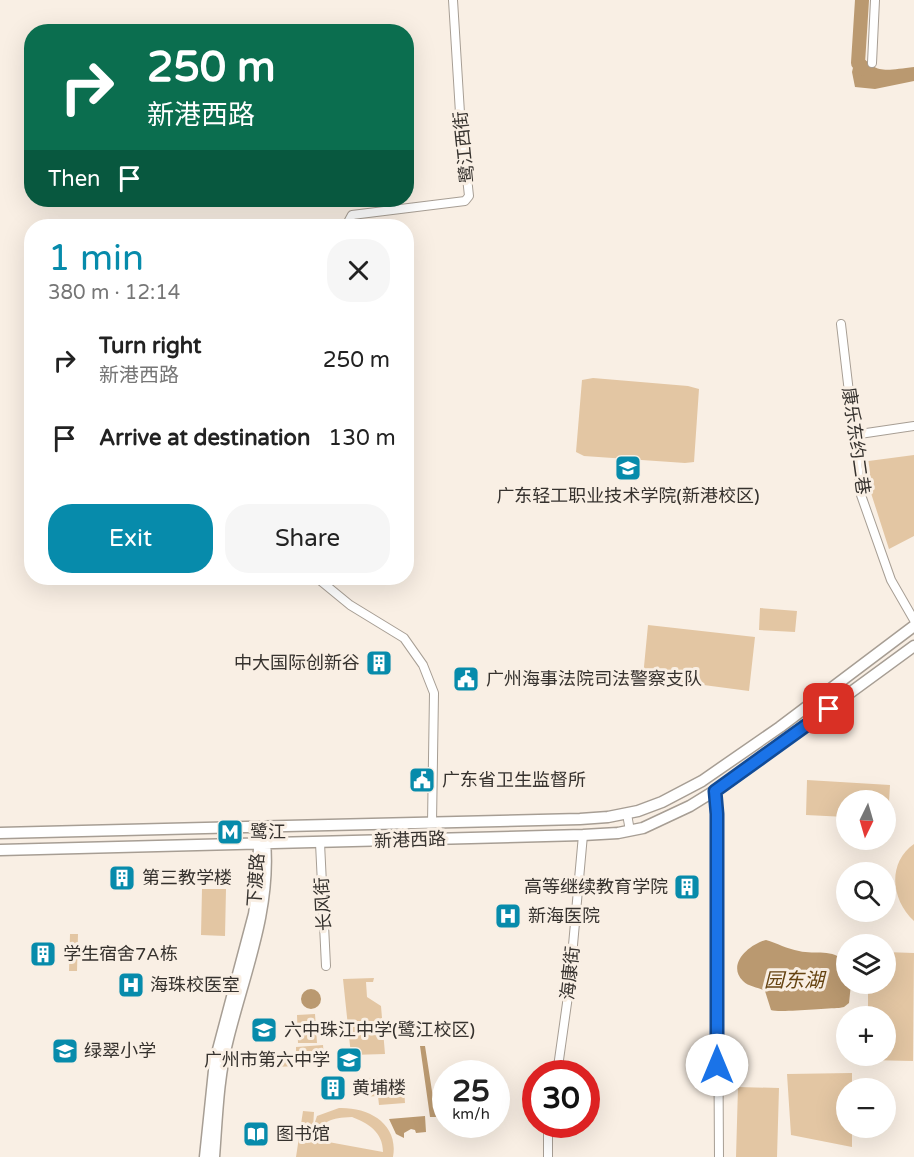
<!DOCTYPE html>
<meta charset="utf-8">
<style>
:root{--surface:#fff;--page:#f6f6f6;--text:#222;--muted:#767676;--accent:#078bab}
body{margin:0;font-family:"Varela Round","Noto Sans SC",sans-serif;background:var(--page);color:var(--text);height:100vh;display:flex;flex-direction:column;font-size:22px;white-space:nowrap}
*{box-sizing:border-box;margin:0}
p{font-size:20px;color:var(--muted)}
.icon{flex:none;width:33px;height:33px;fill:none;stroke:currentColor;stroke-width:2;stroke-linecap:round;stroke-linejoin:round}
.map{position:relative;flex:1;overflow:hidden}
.details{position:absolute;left:24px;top:219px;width:390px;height:366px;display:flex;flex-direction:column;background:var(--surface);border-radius:24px;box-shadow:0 6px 24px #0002}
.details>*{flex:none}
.hud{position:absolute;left:24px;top:24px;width:390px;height:183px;border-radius:24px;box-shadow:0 6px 24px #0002;background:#0b6e4f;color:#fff;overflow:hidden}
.needle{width:39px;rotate:185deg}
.fabs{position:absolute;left:836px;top:790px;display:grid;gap:12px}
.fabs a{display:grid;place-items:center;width:60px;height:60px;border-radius:50%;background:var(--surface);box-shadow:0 6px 24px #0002;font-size:30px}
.speed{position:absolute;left:432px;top:1060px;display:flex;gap:12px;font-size:30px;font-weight:700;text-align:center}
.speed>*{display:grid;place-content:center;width:78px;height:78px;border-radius:50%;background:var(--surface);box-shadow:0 6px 24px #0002;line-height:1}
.speed small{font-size:15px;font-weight:400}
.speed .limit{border:9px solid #d22;background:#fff;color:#111}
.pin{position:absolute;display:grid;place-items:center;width:51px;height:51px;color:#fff;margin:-26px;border-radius:12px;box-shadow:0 3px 9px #0006}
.me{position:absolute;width:66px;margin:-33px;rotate:0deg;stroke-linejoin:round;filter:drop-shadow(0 0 4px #0008)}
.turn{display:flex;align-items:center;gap:21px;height:126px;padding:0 24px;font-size:27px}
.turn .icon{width:78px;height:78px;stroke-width:2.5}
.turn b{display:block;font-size:42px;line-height:51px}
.then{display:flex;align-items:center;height:57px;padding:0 24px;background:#0003;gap:12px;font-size:22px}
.round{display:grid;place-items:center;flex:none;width:63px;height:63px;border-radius:24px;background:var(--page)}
.headline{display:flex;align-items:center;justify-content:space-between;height:102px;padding:0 24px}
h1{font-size:36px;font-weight:600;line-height:45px;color:var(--accent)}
.primary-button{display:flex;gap:12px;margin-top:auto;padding:12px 24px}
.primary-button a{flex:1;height:69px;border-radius:24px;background:var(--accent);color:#fff;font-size:24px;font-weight:600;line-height:69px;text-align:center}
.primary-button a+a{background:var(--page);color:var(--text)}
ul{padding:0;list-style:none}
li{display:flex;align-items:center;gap:18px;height:78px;padding:0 24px}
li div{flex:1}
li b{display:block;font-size:22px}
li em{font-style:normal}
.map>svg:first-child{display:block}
.green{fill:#e3c6a3;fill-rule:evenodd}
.water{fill:#ba9970}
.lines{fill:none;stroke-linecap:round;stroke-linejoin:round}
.river{stroke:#ba9970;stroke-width:14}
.minor-casing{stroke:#a79e94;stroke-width:10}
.major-casing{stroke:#a79e94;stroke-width:13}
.minor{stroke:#fff;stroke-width:8}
.major{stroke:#fff;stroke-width:10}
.route-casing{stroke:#114b97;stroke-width:15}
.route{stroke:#1a73e8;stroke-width:10}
.labels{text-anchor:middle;stroke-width:6;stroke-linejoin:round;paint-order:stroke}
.street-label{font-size:18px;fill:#36322e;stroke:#f9efe4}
.poi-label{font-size:18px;fill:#36322e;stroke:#f9efe4;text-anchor:start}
.water-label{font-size:20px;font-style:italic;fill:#664412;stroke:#f9efe4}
</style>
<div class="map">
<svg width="914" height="1157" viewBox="0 0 914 1157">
<rect width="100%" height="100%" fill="#f9efe4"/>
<path class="green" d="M 593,378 L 688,386 L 699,389 L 694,462 L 685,463 L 584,456 L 576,452 L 582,380 Z
M 914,455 L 914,536 L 889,549 L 861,462 Z
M 760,608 L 797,611 L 795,632 L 759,630 Z
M 648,625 L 755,637 L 749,691 L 643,677 Z
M 807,780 L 890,785 L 888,819 L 885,818 L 885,801 L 846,801 L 846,817 L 806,815 Z
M 914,844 L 914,921 C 891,900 887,863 914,844 Z
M 202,889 L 226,889 L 225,936 L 201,935 Z
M 70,934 L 78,934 L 77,971 L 69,971 Z
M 885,952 L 914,953 L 913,1061 L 867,1060 L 867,1056 L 885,1056 L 885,1017 L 868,1017 L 868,984 L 885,984 Z
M 374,978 L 373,982 L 366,982 L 367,997 L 381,1006 L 385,1054 L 351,1055 L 343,979 Z
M 315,1014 L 317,1043 L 298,1043 L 297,1015 Z
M 323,1045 L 324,1059 L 296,1061 L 296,1066 L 277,1067 L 276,1055 L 296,1054 L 296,1047 Z
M 852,1073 L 852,1089 L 846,1089 L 846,1128 L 852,1128 L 852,1147 L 791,1135 L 787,1074 Z
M 377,1077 L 378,1085 L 384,1085 L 384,1082 L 388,1081 L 388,1089 L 404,1089 L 405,1103 L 379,1105 L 378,1096 L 364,1097 L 364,1095 L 357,1095 L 357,1088 L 362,1087 L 362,1083 L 369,1082 L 369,1078 Z
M 738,1087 L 779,1088 L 777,1157 L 736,1157 Z
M 339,1108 C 369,1107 399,1124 393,1157 L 296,1157 L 303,1111 L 314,1112 L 313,1128 L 317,1116 ZM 352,1117 C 368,1123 383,1132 383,1152 L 312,1139 C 324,1120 330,1118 352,1117 Z"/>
<path class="water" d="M 857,50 C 876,76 885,70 914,67 L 914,81 L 875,89 L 855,87 L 852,72 Z
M 766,940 C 777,943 787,949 799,951 C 816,955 832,948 846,962 L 846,984 L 851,984 L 849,1003 L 844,1007 L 839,1008 C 826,1008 779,1013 771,1010 L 765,991 C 758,987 749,987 743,981 C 726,964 750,944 766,940 Z
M301 999a10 10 0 1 1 20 0a10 10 0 1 1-20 0Z
M 420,1046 L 425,1046 L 436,1117 L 430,1117 Z
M 425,1116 L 426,1132 L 416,1133 L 415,1130 L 411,1129 L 404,1133 L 404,1138 L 396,1134 L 389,1119 Z"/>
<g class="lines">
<path class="river" d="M 862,0 L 858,63 L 864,69"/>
<defs>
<path id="minor" d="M 872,63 L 875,0
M 346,226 L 352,215 L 465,201 L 469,196 L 460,113 L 453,0
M 841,324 L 861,495 L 891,580 L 914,620
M 853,435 L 914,426
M 320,578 L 322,582 L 350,605 L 404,638 L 423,665 L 434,693 L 432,823
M 715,791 L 717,814 L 719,1157
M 627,814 L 630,831
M 320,843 L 326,966
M 557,1074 L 569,989 L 583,835
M 548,1125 L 548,1157"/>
<path id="major" d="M 0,833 L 580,819 L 608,817 L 638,811 L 662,802 L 702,781 L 780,727 L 914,626
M 0,850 L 583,835 L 618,833 L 643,828 L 690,806 L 724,785 L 914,646
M 205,1157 L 215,1061 L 254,914 C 259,885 256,856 262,827
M 214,1157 C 217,1118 218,1077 228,1039 C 244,974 271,910 265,842"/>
</defs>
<use href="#minor" class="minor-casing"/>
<use href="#major" class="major-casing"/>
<use href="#minor" class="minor"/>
<use href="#major" class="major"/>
</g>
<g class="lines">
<defs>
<path id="route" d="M 717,1065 L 717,814 L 715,791 L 829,709"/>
</defs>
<use href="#route" class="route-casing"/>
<use href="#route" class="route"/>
</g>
<defs>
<symbol id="university-square" viewBox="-11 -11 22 22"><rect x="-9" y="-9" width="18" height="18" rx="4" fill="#078bab" stroke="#f9efe4"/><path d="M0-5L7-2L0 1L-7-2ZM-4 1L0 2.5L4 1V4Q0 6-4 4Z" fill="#fff"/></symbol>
<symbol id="building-square" viewBox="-11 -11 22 22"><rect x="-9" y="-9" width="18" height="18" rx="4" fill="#078bab" stroke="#f9efe4"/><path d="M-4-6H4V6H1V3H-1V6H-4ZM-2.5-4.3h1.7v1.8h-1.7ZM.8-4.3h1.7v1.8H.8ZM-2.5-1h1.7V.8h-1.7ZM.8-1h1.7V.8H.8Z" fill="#fff"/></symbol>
<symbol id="civic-square" viewBox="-11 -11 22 22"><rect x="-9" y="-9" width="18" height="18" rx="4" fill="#078bab" stroke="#f9efe4"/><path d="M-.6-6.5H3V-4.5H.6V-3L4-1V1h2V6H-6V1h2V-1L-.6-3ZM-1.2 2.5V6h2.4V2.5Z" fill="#fff"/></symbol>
<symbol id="metro-square" viewBox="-11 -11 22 22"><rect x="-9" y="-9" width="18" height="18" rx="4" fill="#078bab" stroke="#f9efe4"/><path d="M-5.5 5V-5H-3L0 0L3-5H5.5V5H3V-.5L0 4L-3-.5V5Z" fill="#fff"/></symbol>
<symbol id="hospital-square" viewBox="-11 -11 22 22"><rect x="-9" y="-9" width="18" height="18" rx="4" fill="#078bab" stroke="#f9efe4"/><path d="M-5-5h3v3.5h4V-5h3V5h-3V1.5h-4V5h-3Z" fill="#fff"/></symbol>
<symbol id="school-square" viewBox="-11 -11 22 22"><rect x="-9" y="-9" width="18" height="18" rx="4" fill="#078bab" stroke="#f9efe4"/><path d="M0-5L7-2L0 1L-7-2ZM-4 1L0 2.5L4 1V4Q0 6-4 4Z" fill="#fff"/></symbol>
<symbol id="library-square" viewBox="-11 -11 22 22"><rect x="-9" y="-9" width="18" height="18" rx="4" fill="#078bab" stroke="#f9efe4"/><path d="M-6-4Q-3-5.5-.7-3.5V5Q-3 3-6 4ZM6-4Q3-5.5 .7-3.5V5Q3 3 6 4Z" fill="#fff"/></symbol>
</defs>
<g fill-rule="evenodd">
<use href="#university-square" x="613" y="453" width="30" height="30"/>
<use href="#building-square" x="364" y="648" width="30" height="30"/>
<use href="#civic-square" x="451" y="664" width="30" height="30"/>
<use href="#civic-square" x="407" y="765" width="30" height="30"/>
<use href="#metro-square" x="215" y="817" width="30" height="30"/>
<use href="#building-square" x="107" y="863" width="30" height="30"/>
<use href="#building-square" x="672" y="872" width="30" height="30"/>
<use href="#hospital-square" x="493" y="901" width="30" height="30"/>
<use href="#building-square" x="28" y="939" width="30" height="30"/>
<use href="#hospital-square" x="116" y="970" width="30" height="30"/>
<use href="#school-square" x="249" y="1015" width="30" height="30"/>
<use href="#school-square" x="50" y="1036" width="30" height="30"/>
<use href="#school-square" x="334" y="1045" width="30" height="30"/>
<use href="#building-square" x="318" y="1073" width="30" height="30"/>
<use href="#library-square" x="241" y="1119" width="30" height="30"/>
</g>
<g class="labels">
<g class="street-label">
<text transform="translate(464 147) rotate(-96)" y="6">鹭江西街</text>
<text transform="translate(856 441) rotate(82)" y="6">康乐东约二巷</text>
<text transform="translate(410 840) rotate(-2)" y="6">新港西路</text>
<text transform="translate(256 880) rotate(-86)" y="6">下渡路</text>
<text transform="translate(323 904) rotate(-93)" y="6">长风街</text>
<text transform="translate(570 973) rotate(-84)" y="6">海康街</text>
</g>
<g class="poi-label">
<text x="628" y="502" text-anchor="middle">广东轻工职业技术学院(新港校区)</text>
<text x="360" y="669" text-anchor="end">中大国际创新谷</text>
<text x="486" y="685">广州海事法院司法警察支队</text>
<text x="442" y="786">广东省卫生监督所</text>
<text x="250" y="838">鹭江</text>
<text x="142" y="884">第三教学楼</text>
<text x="668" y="893" text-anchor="end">高等继续教育学院</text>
<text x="528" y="922">新海医院</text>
<text x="63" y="960">学生宿舍7A栋</text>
<text x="150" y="991">海珠校医室</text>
<text x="284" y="1036">六中珠江中学(鹭江校区)</text>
<text x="84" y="1057">绿翠小学</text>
<text x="330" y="1066" text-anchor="end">广州市第六中学</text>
<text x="352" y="1094">黄埔楼</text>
<text x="276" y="1140">图书馆</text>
</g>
<g class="water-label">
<text x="794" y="987">园东湖</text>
</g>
</g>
</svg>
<div class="fabs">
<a><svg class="needle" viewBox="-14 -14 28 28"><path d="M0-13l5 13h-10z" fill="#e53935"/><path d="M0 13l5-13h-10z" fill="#767676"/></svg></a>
<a><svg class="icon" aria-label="search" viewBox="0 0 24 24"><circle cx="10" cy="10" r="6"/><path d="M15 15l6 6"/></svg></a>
<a><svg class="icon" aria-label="layers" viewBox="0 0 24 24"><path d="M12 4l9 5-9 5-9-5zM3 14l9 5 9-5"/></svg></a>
<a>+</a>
<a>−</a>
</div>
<div class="speed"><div>25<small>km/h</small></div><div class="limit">30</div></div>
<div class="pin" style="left:829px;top:709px;background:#d93025"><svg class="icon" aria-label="arrive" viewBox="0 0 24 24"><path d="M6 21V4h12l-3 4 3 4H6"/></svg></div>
<svg class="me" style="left:717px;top:1065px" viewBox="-20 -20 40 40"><circle r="19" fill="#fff"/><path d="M0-13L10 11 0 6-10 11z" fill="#1a73e8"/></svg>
<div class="hud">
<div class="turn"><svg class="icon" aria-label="right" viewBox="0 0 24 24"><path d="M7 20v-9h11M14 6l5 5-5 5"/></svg><div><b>250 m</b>新港西路</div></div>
<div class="then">Then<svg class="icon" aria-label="arrive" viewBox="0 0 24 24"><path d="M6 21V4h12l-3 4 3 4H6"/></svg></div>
</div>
<section class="details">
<div class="headline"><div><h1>1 min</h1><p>380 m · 12:14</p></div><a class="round"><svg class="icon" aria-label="close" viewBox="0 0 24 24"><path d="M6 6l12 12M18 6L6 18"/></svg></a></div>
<ul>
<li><svg class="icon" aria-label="right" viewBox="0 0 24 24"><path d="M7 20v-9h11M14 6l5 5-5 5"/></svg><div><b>Turn right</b><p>新港西路</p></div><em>250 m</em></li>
<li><svg class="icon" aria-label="arrive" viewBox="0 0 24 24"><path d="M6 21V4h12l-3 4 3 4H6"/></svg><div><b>Arrive at destination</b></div><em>130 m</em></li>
</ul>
<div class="primary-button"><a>Exit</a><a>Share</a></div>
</section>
</div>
